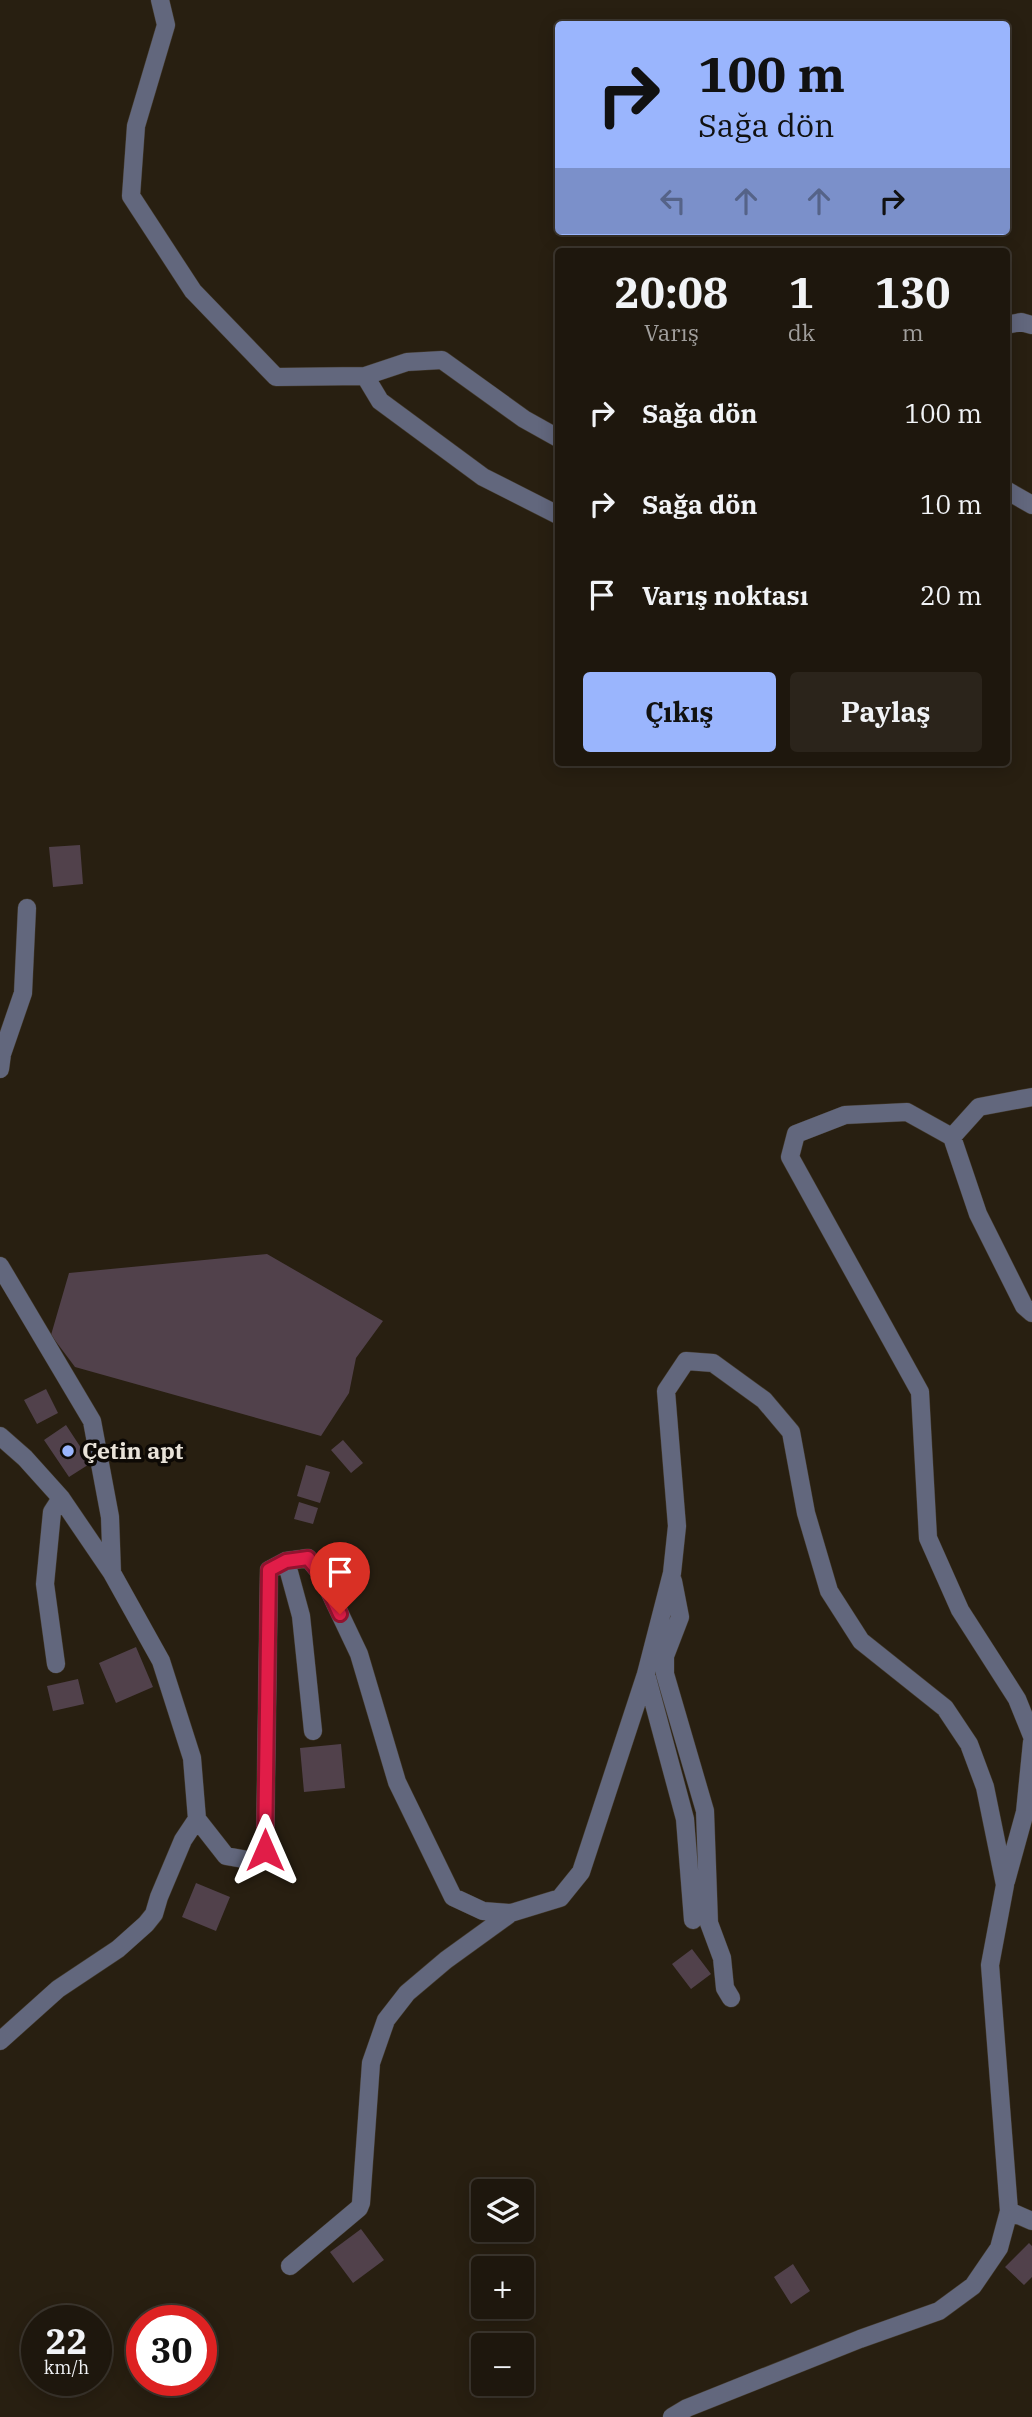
<!DOCTYPE html>
<html lang="tr">
<meta charset="utf-8">
<style>
:root{--surface:#1e170d;--page:#2b241b;--text:#f1f3f6;--muted:#a19f9d;--line:#3c362e;--accent:#9ab5fd}
body{margin:0;font-family:"IBM Plex Serif",serif;background:var(--page);color:var(--text);height:100vh;display:flex;flex-direction:column;font-size:26px;white-space:nowrap}
*{box-sizing:border-box;margin:0}
p{font-size:23px;color:var(--muted)}
.icon{flex:none;width:38px;height:38px;fill:none;stroke:currentColor;stroke-width:2;stroke-linecap:round;stroke-linejoin:round}
.map{position:relative;flex:1;overflow:hidden}
.drawer{position:absolute;left:555px;top:248px;width:455px;height:518px;display:flex;flex-direction:column;background:var(--surface);border-radius:7px;box-shadow:0 4px 18px #0003,0 0 0 2px var(--line)}
.drawer>*{flex:none}
.guide{position:absolute;left:555px;top:21px;width:455px;height:214px;border-radius:7px;box-shadow:0 4px 18px #0003,0 0 0 2px var(--line);background:#9ab5fd;color:#111;overflow:hidden}
.tools{position:absolute;left:471px;top:2179px;display:grid;gap:14px}
.tools a{display:grid;place-items:center;width:63px;height:63px;border-radius:7px;background:var(--surface);box-shadow:0 4px 18px #0003,0 0 0 2px var(--line);font-size:35px}
.speed{position:absolute;left:21px;top:2305px;display:flex;gap:14px;font-size:35px;font-weight:700;text-align:center}
.speed>*{display:grid;place-content:center;width:91px;height:91px;border-radius:50%;background:var(--surface);box-shadow:0 4px 18px #0003,0 0 0 2px var(--line);line-height:1}
.speed small{font-size:18px;font-weight:400}
.speed .limit{border:10px solid #d22;background:#fff;color:#111}
.pin{position:absolute;display:grid;place-items:center;width:60px;height:60px;color:#fff;margin:-72px -30px;border-radius:50% 50% 50% 0;rotate:-45deg;box-shadow:0 0 7px #0007}
.pin .icon{rotate:45deg}
.me{position:absolute;width:77px;margin:-38px;rotate:0deg;stroke-linejoin:round;filter:drop-shadow(0 0 5px #0008)}
.turn{display:flex;align-items:center;gap:24px;height:147px;padding:0 28px;font-size:32px}
.turn .icon{width:91px;height:91px;stroke-width:2.5}
.turn b{display:block;font-size:49px;line-height:60px}
.lanes{display:flex;align-items:center;height:66px;padding:0 28px;background:#0003;justify-content:center;gap:35px;direction:ltr}
.lanes .off{opacity:.35}
.eta{display:flex;justify-content:space-evenly;align-items:center;height:119px;text-align:center}
.eta b{font-size:42px;font-weight:700;line-height:49px}
.cta{display:flex;gap:14px;margin-top:auto;padding:14px 28px}
.cta a{flex:1;height:80px;border-radius:7px;background:var(--accent);color:#111;font-size:28px;font-weight:700;line-height:80px;text-align:center}
.cta a+a{background:var(--page);color:var(--text)}
ul{padding:0;list-style:none}
li{display:flex;align-items:center;gap:21px;height:91px;padding:0 28px}
li div{flex:1}
li b{display:block;font-size:26px}
li em{font-style:normal}
.map>svg:first-child{display:block}
.building{fill:#51414b}
.lines{fill:none;stroke-linecap:round;stroke-linejoin:round}
.minor-casing{stroke:#433a2d;stroke-width:19}
.minor{stroke:#62677d;stroke-width:18}
.route-casing{stroke:#92132f;stroke-width:18}
.route{stroke:#e11d48;stroke-width:12}
.poi-dot{fill:#9ab5fd;stroke:#0d0905;stroke-width:2.5}
.labels{text-anchor:middle;stroke-width:7;stroke-linejoin:round;paint-order:stroke}
.poi-label{font-size:23px;font-weight:bold;fill:#e9e3d9;stroke:#0d0905;text-anchor:start}
</style>
<div class="map">
<svg width="1032" height="2417" viewBox="0 0 1032 2417">
<rect width="100%" height="100%" fill="#281f11"/>
<path class="building" d="M 80,845 L 83,884 L 53,887 L 49,847 Z
M 267,1254 L 383,1321 L 356,1358 L 349,1393 L 321,1436 L 75,1367 L 51,1335 L 69,1273 Z
M 46,1389 L 58,1413 L 37,1424 L 24,1400 Z
M 66,1425 L 91,1463 L 69,1477 L 44,1440 Z
M 343,1440 L 363,1463 L 351,1473 L 331,1450 Z
M 306,1465 L 330,1472 L 320,1503 L 297,1496 Z
M 299,1502 L 318,1508 L 313,1524 L 294,1519 Z
M 136,1647 L 153,1687 L 116,1703 L 99,1663 Z
M 78,1679 L 84,1704 L 53,1711 L 47,1686 Z
M 341,1744 L 345,1788 L 304,1792 L 300,1748 Z
M 196,1883 L 230,1897 L 216,1931 L 182,1917 Z
M 692,1949 L 711,1974 L 691,1989 L 672,1964 Z
M 361,2229 L 384,2260 L 353,2283 L 330,2252 Z
M 1029,2243 L 1032,2246 L 1032,2277 L 1024,2285 L 1005,2267 Z
M 793,2264 L 810,2291 L 791,2304 L 774,2277 Z"/>
<g class="lines">
<defs>
<path id="minor" d="M 160,0 L 166,25 L 136,126 L 131,196 L 193,291 L 276,377 L 365,376
M 1006,325 L 1021,322 L 1032,325
M 558,438 L 524,419 L 442,360 L 407,362 L 365,376 L 380,401 L 483,477 L 558,515
M 1006,490 L 1032,505
M 0,1069 L 2,1054 L 23,993 L 27,908
M 952,1137 L 979,1107 L 1032,1097
M 0,1266 L 92,1421 L 110,1517 L 112,1573
M 1032,1313 L 1024,1306 L 978,1214 L 952,1137 L 907,1112 L 845,1115 L 796,1134 L 790,1157 L 920,1392 L 928,1538 L 960,1610 L 1017,1699 L 1032,1736
M 0,1436 L 25,1458 L 61,1498 L 112,1573 L 161,1661 L 192,1758 L 197,1819 L 226,1856 L 254,1861 L 265,1850 L 269,1570 L 286,1561 L 308,1558 L 321,1574 L 359,1654 L 397,1782 L 453,1897 L 483,1911 L 511,1913 L 560,1898 L 581,1872 L 646,1674 L 672,1573 L 677,1526 L 666,1391 L 686,1361 L 713,1363 L 764,1400 L 791,1432 L 806,1513 L 829,1591 L 861,1641 L 945,1708 L 969,1744 L 985,1787 L 1005,1885 L 990,1965 L 1009,2211 L 1032,2221
M 286,1561 L 301,1616 L 313,1731
M 673,1581 L 680,1617 L 665,1656 L 665,1674 L 705,1811 L 709,1923 L 722,1958 L 725,1988 L 731,1998
M 56,1664 L 45,1584 L 52,1512 L 61,1498
M 646,1674 L 685,1819 L 693,1920
M 1006,1881 L 1025,1812 L 1032,1742
M 0,2041 L 58,1989 L 118,1949 L 146,1924 L 154,1914 L 159,1897 L 183,1840 L 197,1819
M 290,2266 L 359,2208 L 361,2203 L 371,2063 L 386,2020 L 407,1993 L 446,1960 L 511,1913
M 672,2417 L 687,2408 L 860,2339 L 939,2311 L 973,2286 L 999,2248 L 1009,2211"/>
</defs>
<use href="#minor" class="minor-casing"/>
<use href="#minor" class="minor"/>
</g>
<g class="lines">
<defs>
<path id="route" d="M 265,1850 L 269,1570 L 286,1561 L 308,1558 L 321,1574 L 340,1614"/>
</defs>
<use href="#route" class="route-casing"/>
<use href="#route" class="route"/>
</g>
<circle class="poi-dot" cx="68" cy="1451" r="7"/>
<g class="labels">
<g class="poi-label">
<text x="82" y="1459">Çetin apt</text>
</g>
</g>
</svg>
<div class="tools">
<a><svg class="icon" aria-label="layers" viewBox="0 0 24 24"><path d="M12 4l9 5-9 5-9-5zM3 14l9 5 9-5"/></svg></a>
<a>+</a>
<a>−</a>
</div>
<div class="speed"><div>22<small>km/h</small></div><div class="limit">30</div></div>
<div class="pin" style="left:340px;top:1614px;background:#d93025"><svg class="icon" aria-label="arrive" viewBox="0 0 24 24"><path d="M6 21V4h12l-3 4 3 4H6"/></svg></div>
<svg class="me" style="left:265px;top:1850px" viewBox="-20 -20 40 40"><path d="M0-17L14 15 0 8-14 15z" fill="#e11d48" stroke="#fff" stroke-width="4"/></svg>
<div class="guide">
<div class="turn"><svg class="icon" aria-label="right" viewBox="0 0 24 24"><path d="M7 20v-9h11M14 6l5 5-5 5"/></svg><div><b>100 m</b>Sağa dön</div></div>
<div class="lanes"><svg class="icon off" aria-label="left" viewBox="0 0 24 24"><path d="M17 20v-9H6M10 6l-5 5 5 5"/></svg><svg class="icon off" aria-label="ahead" viewBox="0 0 24 24"><path d="M12 20V5M6 11l6-6 6 6"/></svg><svg class="icon off" aria-label="ahead" viewBox="0 0 24 24"><path d="M12 20V5M6 11l6-6 6 6"/></svg><svg class="icon" aria-label="right" viewBox="0 0 24 24"><path d="M7 20v-9h11M14 6l5 5-5 5"/></svg></div>
</div>
<section class="drawer">
<div class="eta">
<div><b>20:08</b><p>Varış</p></div>
<div><b>1</b><p>dk</p></div>
<div><b>130</b><p>m</p></div>
</div>
<ul>
<li><svg class="icon" aria-label="right" viewBox="0 0 24 24"><path d="M7 20v-9h11M14 6l5 5-5 5"/></svg><div><b>Sağa dön</b></div><em>100 m</em></li>
<li><svg class="icon" aria-label="right" viewBox="0 0 24 24"><path d="M7 20v-9h11M14 6l5 5-5 5"/></svg><div><b>Sağa dön</b></div><em>10 m</em></li>
<li><svg class="icon" aria-label="arrive" viewBox="0 0 24 24"><path d="M6 21V4h12l-3 4 3 4H6"/></svg><div><b>Varış noktası</b></div><em>20 m</em></li>
</ul>
<div class="cta"><a>Çıkış</a><a>Paylaş</a></div>
</section>
</div>
